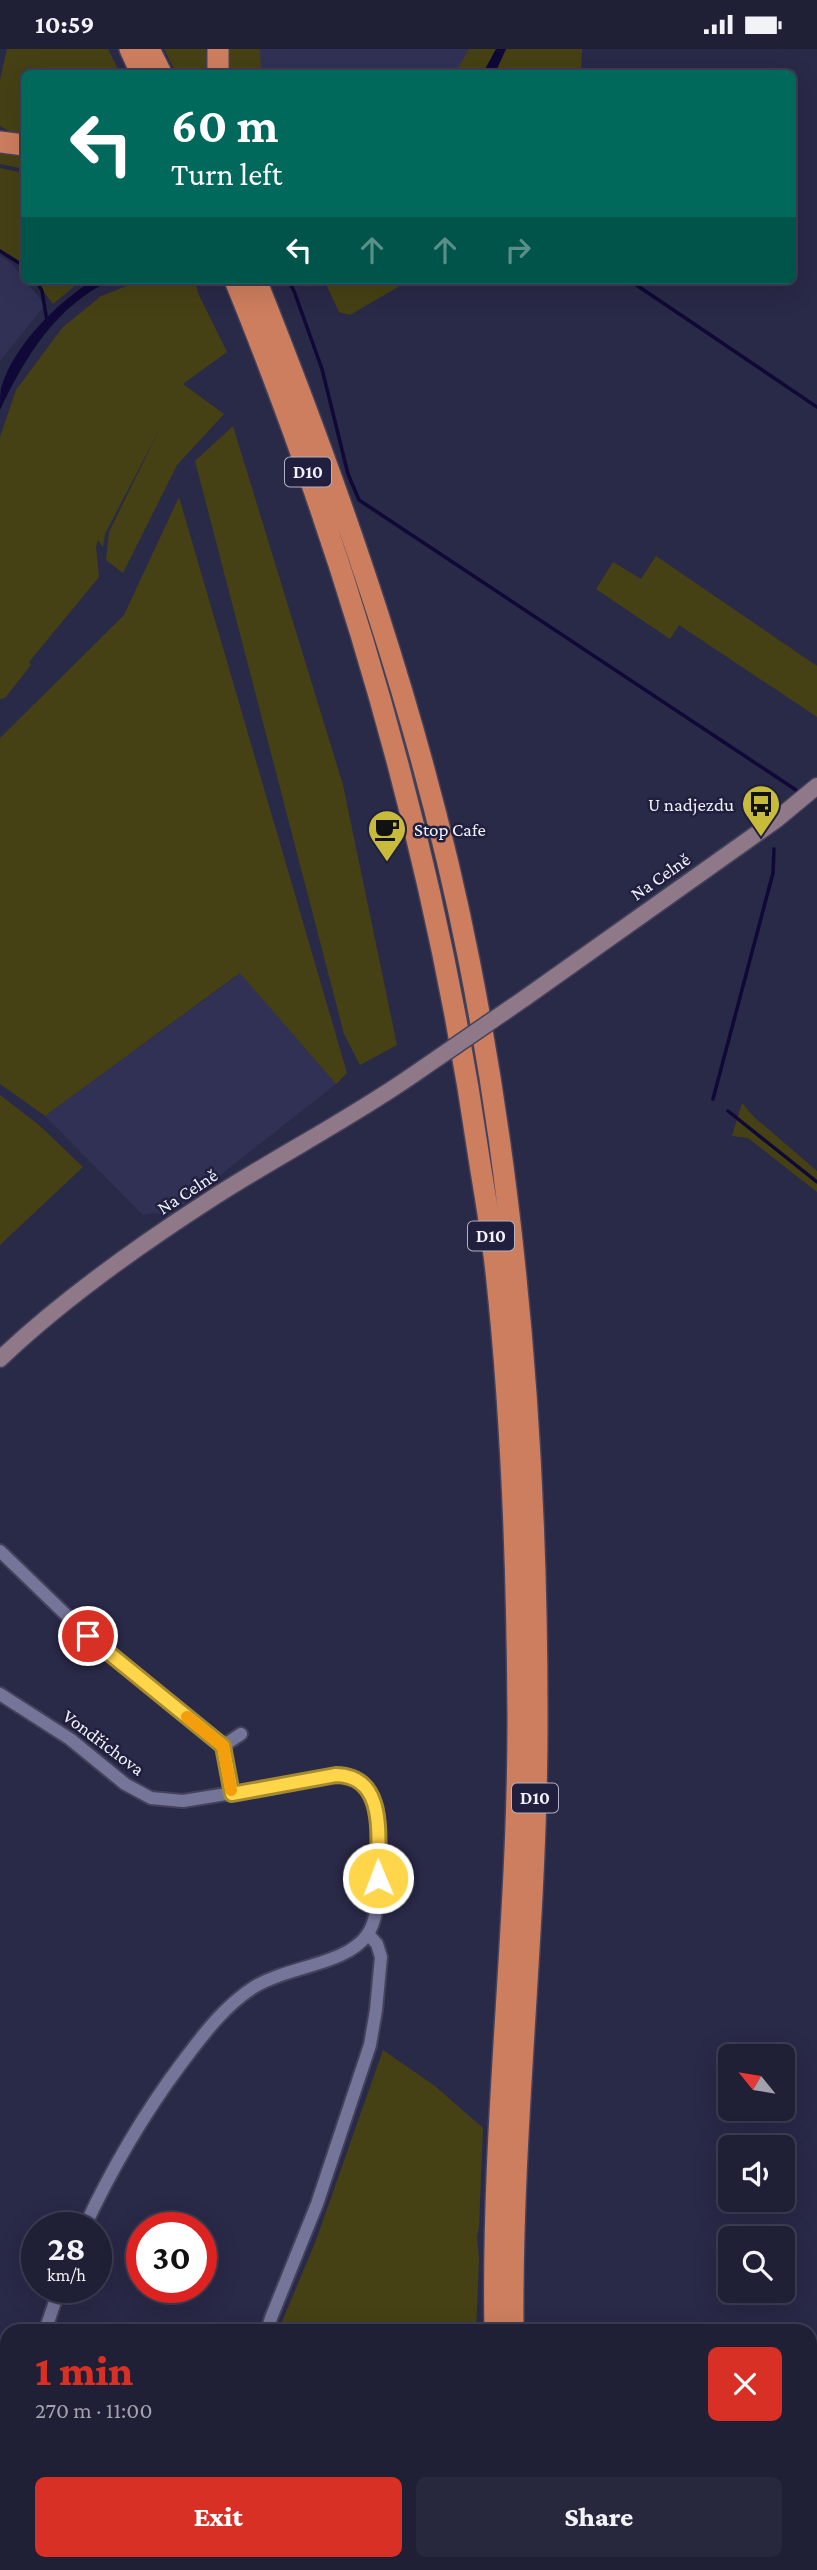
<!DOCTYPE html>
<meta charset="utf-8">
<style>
:root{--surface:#1f1f36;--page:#27273e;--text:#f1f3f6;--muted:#a1a2ad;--line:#3c3d51;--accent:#d93025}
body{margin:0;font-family:"Crimson Pro",serif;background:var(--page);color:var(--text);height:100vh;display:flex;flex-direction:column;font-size:26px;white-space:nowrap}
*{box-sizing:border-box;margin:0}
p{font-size:23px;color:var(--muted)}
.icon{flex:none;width:38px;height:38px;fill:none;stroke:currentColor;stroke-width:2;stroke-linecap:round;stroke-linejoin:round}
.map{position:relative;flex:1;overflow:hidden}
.sheet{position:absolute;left:0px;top:2275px;width:817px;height:247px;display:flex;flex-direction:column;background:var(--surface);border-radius:21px 21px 0 0;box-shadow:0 7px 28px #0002,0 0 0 2px var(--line)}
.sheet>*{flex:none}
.banner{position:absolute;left:21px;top:21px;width:775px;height:214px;border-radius:10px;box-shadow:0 7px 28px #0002,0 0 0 2px var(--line);background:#00695c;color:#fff;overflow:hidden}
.needle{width:46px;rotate:300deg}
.fabs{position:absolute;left:718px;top:1995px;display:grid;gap:14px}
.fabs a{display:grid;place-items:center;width:77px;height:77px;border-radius:10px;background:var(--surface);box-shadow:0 7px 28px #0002,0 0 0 2px var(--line);font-size:35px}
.speed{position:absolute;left:21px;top:2163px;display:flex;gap:14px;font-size:35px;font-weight:700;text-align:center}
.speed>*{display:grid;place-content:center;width:91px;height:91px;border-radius:50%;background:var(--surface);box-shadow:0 7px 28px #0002,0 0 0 2px var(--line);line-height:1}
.speed small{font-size:18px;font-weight:400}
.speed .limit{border:10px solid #d22;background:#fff;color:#111}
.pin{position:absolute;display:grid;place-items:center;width:60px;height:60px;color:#fff;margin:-30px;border:4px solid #fff;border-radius:50%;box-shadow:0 2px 7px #0007}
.me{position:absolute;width:77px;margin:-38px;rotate:359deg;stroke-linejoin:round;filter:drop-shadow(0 0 5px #0008)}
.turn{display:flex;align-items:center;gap:24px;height:147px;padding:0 35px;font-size:32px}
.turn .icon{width:91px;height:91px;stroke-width:2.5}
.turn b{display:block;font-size:49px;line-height:60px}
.lanes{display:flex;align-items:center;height:66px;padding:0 35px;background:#0003;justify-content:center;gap:35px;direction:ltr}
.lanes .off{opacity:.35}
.round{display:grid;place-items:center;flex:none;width:74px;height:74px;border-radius:10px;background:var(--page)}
.head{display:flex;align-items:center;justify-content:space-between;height:119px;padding:0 35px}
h1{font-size:42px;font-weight:800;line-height:52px;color:var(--accent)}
.button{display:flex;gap:14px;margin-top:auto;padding:14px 35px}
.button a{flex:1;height:80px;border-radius:10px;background:var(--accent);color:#fff;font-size:28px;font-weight:800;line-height:80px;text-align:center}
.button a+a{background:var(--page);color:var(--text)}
.status{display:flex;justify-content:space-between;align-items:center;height:49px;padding:0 35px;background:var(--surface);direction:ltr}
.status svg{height:19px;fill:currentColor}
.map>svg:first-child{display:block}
.built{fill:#313156}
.green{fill:#464114}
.water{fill:#100836}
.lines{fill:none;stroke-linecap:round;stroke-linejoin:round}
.stream{stroke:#100836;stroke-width:3.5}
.street-casing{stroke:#44425b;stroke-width:16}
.secondary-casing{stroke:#44425b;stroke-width:19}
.highway-casing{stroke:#44425b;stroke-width:24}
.street{stroke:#747599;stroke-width:12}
.secondary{stroke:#8f7887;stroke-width:16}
.highway{stroke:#cd7e5e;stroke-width:21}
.secondary-bridge-casing{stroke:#44425b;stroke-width:19;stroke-linecap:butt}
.secondary-bridge{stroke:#8f7887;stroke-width:16}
.route-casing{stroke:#a68a30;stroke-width:18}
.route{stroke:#ffd54a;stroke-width:12}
.slow{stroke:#f59e0b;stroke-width:12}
.labels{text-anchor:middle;stroke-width:5;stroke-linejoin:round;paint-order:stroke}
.shield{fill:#201f3d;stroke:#b2b2c3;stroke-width:2}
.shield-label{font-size:18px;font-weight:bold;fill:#f0f1fd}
.poi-label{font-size:19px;fill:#f0f1fd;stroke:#201f3d;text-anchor:end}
.street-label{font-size:19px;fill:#f0f1fd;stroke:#201f3d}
</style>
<div class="status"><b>10:59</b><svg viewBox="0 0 49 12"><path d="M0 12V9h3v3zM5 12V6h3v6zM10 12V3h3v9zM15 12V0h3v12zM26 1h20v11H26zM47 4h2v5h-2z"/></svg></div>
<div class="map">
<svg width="817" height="2521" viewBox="0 0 817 2521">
<rect width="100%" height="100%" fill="#292948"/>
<path class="built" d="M 245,0 L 476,0 L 463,24 L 245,24 Z
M 0,207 L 12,215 L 45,256 L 0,312 Z
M 241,924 L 336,1035 L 167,1168 L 156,1164 L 143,1166 L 45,1067 Z"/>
<path class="green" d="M 7,0 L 108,0 L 120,24 L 24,24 L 24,85 L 12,84 L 0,77 L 0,31 Z
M 164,0 L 207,0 L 207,24 L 176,24 Z
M 227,0 L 260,0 L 261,24 L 228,24 Z
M 469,0 L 496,0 L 483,24 L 455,24 Z
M 506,0 L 582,0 L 581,24 L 495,24 Z
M 0,102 L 24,104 L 24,120 L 0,115 Z
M 0,119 L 24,124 L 24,218 L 0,200 Z
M 35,231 L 82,231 L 53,255 Z
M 142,231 L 195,231 L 198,244 L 227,303 L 183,335 L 224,365 L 177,416 L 123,524 L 106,511 L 109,483 L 159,381 L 105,485 L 103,498 L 98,491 L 96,498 L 99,528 L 29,613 L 31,616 L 5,649 L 0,650 L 0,388 L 16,341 L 62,279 L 101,247 Z
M 324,231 L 410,231 L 350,266 L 339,263 Z
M 233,377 L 343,736 L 397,996 L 360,1016 L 344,985 L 195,412 Z
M 179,448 L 347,1024 L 336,1035 L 240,924 L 45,1067 L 0,1035 L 0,689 L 124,566 Z
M 656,507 L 817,617 L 817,668 L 679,576 L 670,590 L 596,540 L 613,513 L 641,530 Z
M 0,1046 L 39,1076 L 83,1118 L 0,1196 Z
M 742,1054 L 754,1068 L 817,1122 L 817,1143 L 748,1089 L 732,1087 Z
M 383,2001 L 435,2037 L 483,2079 L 479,2178 L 477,2187 L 479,2210 L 476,2282 L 278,2282 L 315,2194 Z
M 322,2515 L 476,2515 L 476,2521 L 340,2521 Z"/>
<path class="water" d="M 496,0 L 506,0 L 495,24 L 483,24 Z
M 93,231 L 112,231 C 56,256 25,308 0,361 C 0,354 0,346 1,339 C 14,296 56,255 93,231 Z"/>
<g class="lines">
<path class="stream" d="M 0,202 L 24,217
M 36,231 L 42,242 L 47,272
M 288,231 L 294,242 L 322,320 L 348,425 L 359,451 L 796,741
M 629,231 L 817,358
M 713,1050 L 773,824 L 774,800
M 728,1062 L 817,1133"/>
<defs>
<path id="street" d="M 0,1502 L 88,1587 L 223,1697 L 232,1745
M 0,1645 L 70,1690 L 125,1735 L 151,1749 L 183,1752 L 344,1726 C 362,1731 373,1742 377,1760 C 377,1793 386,1860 367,1886 C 346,1916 288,1917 254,1938 C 223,1958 203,1986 181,2015 C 143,2066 111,2121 84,2179
M 223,1697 L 241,1685
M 45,2282 L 60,2238
M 267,2282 L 271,2269 L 317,2155 L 370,1996 L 376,1961 L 381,1908 L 377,1895 L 368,1885
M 1,2521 L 7,2481
M 209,2521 L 211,2515
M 276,2521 L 277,2515"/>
<path id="secondary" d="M 525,949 L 776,771 L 817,737
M 0,1310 C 63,1250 138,1197 211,1150 C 276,1108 346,1072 410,1028"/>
<path id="highway" d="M 130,0 L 141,24
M 149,0 L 161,24
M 218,0 L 218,24
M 0,93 L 24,96
M 235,231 C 350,514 435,806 479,1109 C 485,1147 492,1185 496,1223 C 512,1369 517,1516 518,1663 C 519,1870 491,2075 495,2282
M 256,231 C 344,451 423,678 469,911 C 518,1158 537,1412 537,1663 C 538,1870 511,2075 513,2282
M 502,2515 L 503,2521
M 521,2515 L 521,2521"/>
</defs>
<use href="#street" class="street-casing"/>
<use href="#secondary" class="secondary-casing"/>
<use href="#highway" class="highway-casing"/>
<use href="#street" class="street"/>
<use href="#secondary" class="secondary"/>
<use href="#highway" class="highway"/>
<defs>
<path id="secondary-bridge" d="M 410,1028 L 525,949"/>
</defs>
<use href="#secondary-bridge" class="secondary-bridge-casing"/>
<use href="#secondary-bridge" class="secondary-bridge"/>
</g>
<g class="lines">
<defs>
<path id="route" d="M 88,1587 L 223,1697 L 232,1745 L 336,1726 C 389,1727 377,1793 378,1829"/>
</defs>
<use href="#route" class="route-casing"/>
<use href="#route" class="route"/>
<path class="slow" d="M 187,1668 L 223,1697 L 231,1741"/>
</g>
<defs>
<symbol id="bus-pin" viewBox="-11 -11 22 30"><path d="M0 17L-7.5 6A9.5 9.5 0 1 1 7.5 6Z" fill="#c8bb3b" stroke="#201f3d"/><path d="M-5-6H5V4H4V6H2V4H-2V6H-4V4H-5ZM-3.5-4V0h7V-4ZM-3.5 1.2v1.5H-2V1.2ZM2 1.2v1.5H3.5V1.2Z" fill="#111"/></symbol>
<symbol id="cafe-pin" viewBox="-11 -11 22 30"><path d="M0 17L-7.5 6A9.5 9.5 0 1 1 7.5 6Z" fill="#c8bb3b" stroke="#201f3d"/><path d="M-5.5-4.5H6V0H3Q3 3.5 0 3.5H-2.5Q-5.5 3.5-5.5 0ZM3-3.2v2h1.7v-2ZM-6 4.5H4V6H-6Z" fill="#111"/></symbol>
</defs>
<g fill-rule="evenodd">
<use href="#bus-pin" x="739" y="733" width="44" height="60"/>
<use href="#cafe-pin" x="365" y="758" width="44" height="60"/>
</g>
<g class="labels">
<g class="shield">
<rect x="285" y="408.5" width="46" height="29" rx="5"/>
<rect x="468" y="1172.5" width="46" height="29" rx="5"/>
<rect x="512" y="1734.5" width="46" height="29" rx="5"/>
</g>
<g class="shield-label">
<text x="308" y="429">D10</text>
<text x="491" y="1193">D10</text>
<text x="535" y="1755">D10</text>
</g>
<g class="poi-label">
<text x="734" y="762">U nadjezdu</text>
<text x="414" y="787" text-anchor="start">Stop Cafe</text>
</g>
<g class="street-label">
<text transform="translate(660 827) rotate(-35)" y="7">Na Celně</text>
<text transform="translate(187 1142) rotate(-33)" y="7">Na Celně</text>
<text transform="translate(104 1693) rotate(37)" y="7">Vondřichova</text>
</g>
</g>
</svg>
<div class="fabs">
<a><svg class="needle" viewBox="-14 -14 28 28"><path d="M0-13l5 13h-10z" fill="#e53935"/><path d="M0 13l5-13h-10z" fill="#a1a2ad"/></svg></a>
<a><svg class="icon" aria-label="sound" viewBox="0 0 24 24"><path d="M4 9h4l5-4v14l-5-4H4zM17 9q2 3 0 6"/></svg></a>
<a><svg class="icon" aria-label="search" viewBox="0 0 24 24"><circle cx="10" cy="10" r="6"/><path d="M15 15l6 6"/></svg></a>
</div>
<div class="speed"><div>28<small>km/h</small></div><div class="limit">30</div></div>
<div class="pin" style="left:88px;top:1587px;background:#d93025"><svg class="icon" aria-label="arrive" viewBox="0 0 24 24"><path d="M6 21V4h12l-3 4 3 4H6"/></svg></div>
<svg class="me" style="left:378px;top:1829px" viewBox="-20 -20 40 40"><circle r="17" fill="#ffd54a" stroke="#fff" stroke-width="3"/><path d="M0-11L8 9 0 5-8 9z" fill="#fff"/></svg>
<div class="banner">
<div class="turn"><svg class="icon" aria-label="left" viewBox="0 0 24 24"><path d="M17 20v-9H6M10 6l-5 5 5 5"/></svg><div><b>60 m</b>Turn left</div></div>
<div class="lanes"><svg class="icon" aria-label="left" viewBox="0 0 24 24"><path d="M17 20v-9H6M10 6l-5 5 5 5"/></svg><svg class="icon off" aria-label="ahead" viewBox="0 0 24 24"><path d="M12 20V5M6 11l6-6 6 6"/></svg><svg class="icon off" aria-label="ahead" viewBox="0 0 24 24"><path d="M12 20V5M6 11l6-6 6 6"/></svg><svg class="icon off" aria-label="right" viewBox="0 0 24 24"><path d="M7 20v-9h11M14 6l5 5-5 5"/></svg></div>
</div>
<section class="sheet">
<div class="head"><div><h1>1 min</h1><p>270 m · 11:00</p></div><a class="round" style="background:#d93025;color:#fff"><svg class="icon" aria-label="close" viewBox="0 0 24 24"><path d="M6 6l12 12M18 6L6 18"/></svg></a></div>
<div class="button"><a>Exit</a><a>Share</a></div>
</section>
</div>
